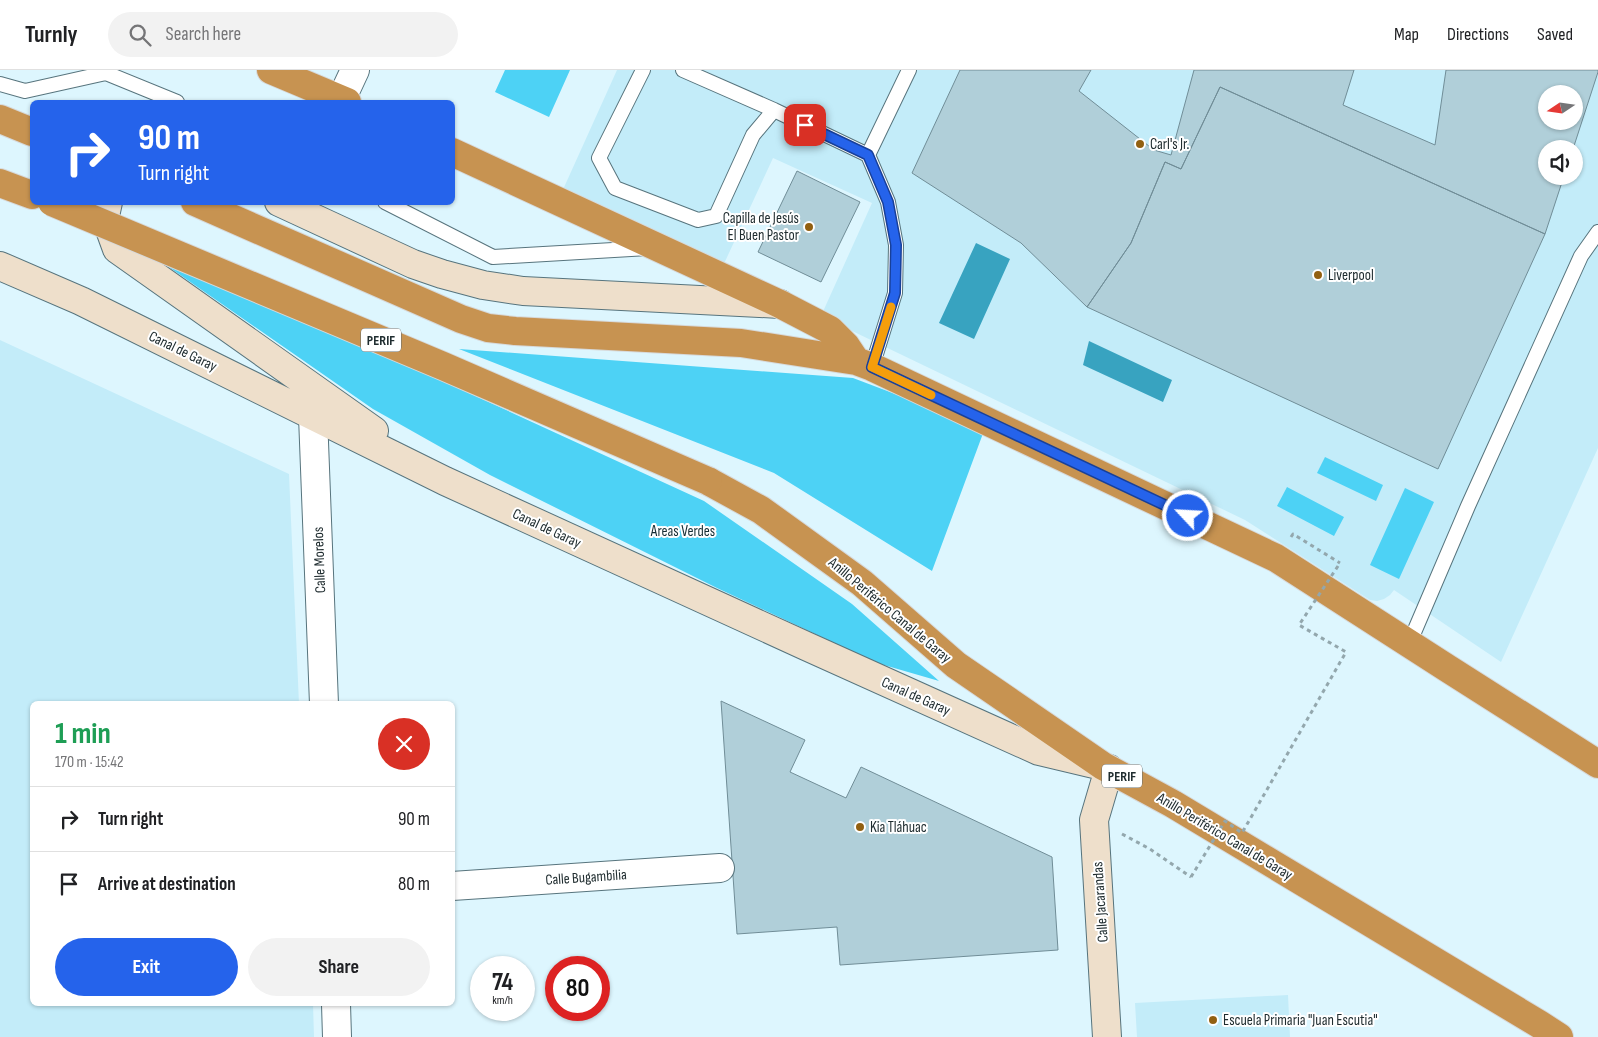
<!DOCTYPE html>
<meta charset="utf-8">
<style>
:root{--surface:#fff;--page:#f2f2f2;--text:#202124;--muted:#757577;--line:#e0e0e0;--accent:#2563eb}
body{margin:0;font-family:"Sofia Sans Condensed",sans-serif;background:var(--page);color:var(--text);height:100vh;display:flex;flex-direction:column;font-size:19px;white-space:nowrap}
*{box-sizing:border-box;margin:0}
p{font-size:16px;color:var(--muted)}
.icon{flex:none;width:28px;height:28px;fill:none;stroke:currentColor;stroke-width:2;stroke-linecap:round;stroke-linejoin:round}
.map{position:relative;flex:1;overflow:hidden}
.panel{position:absolute;left:30px;top:631px;width:425px;height:305px;display:flex;flex-direction:column;background:var(--surface);border-radius:8px;box-shadow:0 1px 4px #0004}
.panel>*{flex:none}
.top-card{position:absolute;left:30px;top:30px;width:425px;height:105px;border-radius:8px;box-shadow:0 1px 4px #0004;background:#2563eb;color:#fff;overflow:hidden}
.needle{width:32px;rotate:257deg}
.tools{position:absolute;left:1538px;top:15px;display:grid;gap:10px}
.tools a{display:grid;place-items:center;width:45px;height:45px;border-radius:50%;background:var(--surface);box-shadow:0 1px 4px #0004;font-size:25px}
.speed{position:absolute;left:470px;top:886px;display:flex;gap:10px;font-size:25px;font-weight:700;text-align:center}
.speed>*{display:grid;place-content:center;width:65px;height:65px;border-radius:50%;background:var(--surface);box-shadow:0 1px 4px #0004;line-height:1}
.speed small{font-size:12px;font-weight:400}
.speed .limit{border:8px solid #d22;background:#fff;color:#111}
.pin{position:absolute;display:grid;place-items:center;width:42px;height:42px;color:#fff;margin:-21px;border-radius:10px;box-shadow:0 2px 8px #0006}
.me{position:absolute;width:55px;margin:-28px;rotate:295deg;stroke-linejoin:round;filter:drop-shadow(0 0 4px #0008)}
.turn{display:flex;align-items:center;gap:18px;height:105px;padding:0 25px;font-size:22px}
.turn .icon{width:65px;height:65px;stroke-width:2.5}
.turn b{display:block;font-size:35px;line-height:42px}
.round{display:grid;place-items:center;flex:none;width:52px;height:52px;border-radius:26px;background:var(--page)}
.head{display:flex;align-items:center;justify-content:space-between;height:85px;padding:0 25px}
h1{font-size:30px;font-weight:700;line-height:38px;color:#1e9e55}
.action{display:flex;gap:10px;margin-top:auto;padding:10px 25px}
.action a{flex:1;height:58px;border-radius:30px;background:var(--accent);color:#fff;font-size:20px;font-weight:700;line-height:58px;text-align:center}
.action a+a{background:var(--page);color:var(--text)}
ul{padding:0;list-style:none}
li{display:flex;align-items:center;gap:15px;height:65px;padding:0 25px;border-top:1px solid var(--line)}
li div{flex:1}
li b{display:block;font-size:19px}
li em{font-style:normal}
header{display:flex;align-items:center;gap:30px;box-sizing:border-box;height:70px;padding:0 25px;background:var(--surface);border-bottom:1px solid var(--line)}
header strong{font-size:24px}
nav{display:flex;gap:28px;margin-inline-start:auto;font-size:18px}
.search{width:350px;height:45px;background:var(--page);display:flex;align-items:center;gap:12px;box-sizing:border-box;padding:0 18px;border-radius:28px;color:var(--muted);font-size:19px}
.map>svg:first-child{display:block}
.built{fill:#c3ecf9;fill-rule:evenodd}
.green{fill:#4dd2f5}
.water{fill:#38a3c0}
.building{fill:#b0cfd9;stroke:#708d97;fill-rule:evenodd}
.lines{fill:none;stroke-linecap:round;stroke-linejoin:round}
.lane-casing{stroke:#57747d;stroke-width:16}
.street-casing{stroke:#57747d;stroke-width:30}
.secondary-casing{stroke:#57747d;stroke-width:30}
.highway-casing{stroke:#d7d9da;stroke-width:30}
.path{stroke:#93a7ad;stroke-width:3;stroke-dasharray:4 4;stroke-linecap:butt}
.lane{stroke:#fff;stroke-width:14}
.street{stroke:#fff;stroke-width:28}
.secondary{stroke:#eedfcb;stroke-width:28}
.highway{stroke:#c79351;stroke-width:28}
.highway-bridge-casing{stroke:#d7d9da;stroke-width:30;stroke-linecap:butt}
.path-bridge{stroke:#93a7ad;stroke-width:3;stroke-dasharray:4 4;stroke-linecap:butt}
.highway-bridge{stroke:#c79351;stroke-width:28}
.route-casing{stroke:#184099;stroke-width:12}
.route{stroke:#2563eb;stroke-width:9}
.slow{stroke:#f59e0b;stroke-width:9}
.poi-dot{fill:#926011;stroke:#fff;stroke-width:2}
.labels{text-anchor:middle;stroke-width:4;stroke-linejoin:round;paint-order:stroke}
.shield{fill:#fff;stroke:#636c6e;stroke-width:1}
.shield-label{font-size:14px;font-weight:bold;fill:#202d30}
.poi-label{font-size:15px;fill:#202d30;stroke:#fff;text-anchor:start}
.street-label{font-size:15px;fill:#202d30;stroke:#fff}
.park-label{font-size:15px;fill:#162d34;stroke:#fff}
</style>
<header>
<strong>Turnly</strong>
<div class="search"><svg class="icon" aria-label="search" viewBox="0 0 24 24"><circle cx="10" cy="10" r="6"/><path d="M15 15l6 6"/></svg>Search here</div>
<nav><a>Map</a><a>Directions</a><a>Saved</a></nav>
</header>
<div class="map">
<svg width="1598" height="967" viewBox="0 0 1598 967">
<rect width="100%" height="100%" fill="#ddf6fe"/>
<path class="built" d="M 617,0 L 1598,0 L 1598,378 L 1501,592 L 1394,520 L 1390,525 L 1384,529 L 1377,531 L 1370,530 L 1245,450 L 821,246 L 872,133 L 773,88 L 722,198 L 561,124 ZM 1546,24 L 1574,24 L 1574,51 L 1546,51 ZM 1546,79 L 1574,79 L 1574,106 L 1546,106 Z
M 0,270 L 289,404 L 299,634 L 32,634 L 32,934 L 313,934 L 314,967 L 0,967 Z
M 1288,925 L 1290,967 L 1137,967 L 1135,933 Z"/>
<path class="green" d="M 505,0 L 570,0 L 549,47 L 495,22 Z
M 163,193 L 445,312 L 704,431 L 852,534 L 939,611 L 877,593 L 717,518 L 490,405 L 373,339 Z
M 459,279 L 853,308 L 985,358 L 932,501 L 774,403 Z
M 1325,387 L 1383,415 L 1376,431 L 1317,403 Z
M 1287,417 L 1344,447 L 1334,466 L 1277,436 Z
M 1405,418 L 1434,432 L 1399,509 L 1370,495 Z"/>
<path class="water" d="M 976,173 L 1010,189 L 974,269 L 939,253 Z
M 1089,271 L 1172,310 L 1163,332 L 1083,295 Z"/>
<path class="building" d="M 960,0 L 1091,0 L 1079,21 L 1154,80 L 1171,85 L 1194,0 L 1354,0 L 1343,35 L 1435,75 L 1446,0 L 1598,0 L 1598,2 L 1573,79 L 1546,79 L 1546,106 L 1564,106 L 1545,164 L 1220,17 L 1181,99 L 1165,92 L 1131,173 L 1087,237 L 1021,173 L 912,103 ZM 1546,24 L 1574,24 L 1574,51 L 1546,51 Z
M 1220,17 L 1545,164 L 1438,399 L 1087,237 L 1131,173 L 1165,92 L 1181,99 Z
M 797,101 L 860,132 L 821,212 L 758,182 Z
M 721,631 L 805,670 L 790,702 L 846,728 L 861,697 L 1052,787 L 1058,880 L 840,895 L 837,857 L 737,864 Z"/>
<g class="lines">
<defs>
<path id="lane" d="M 643,0 L 599,88 L 615,118 L 698,150 L 716,146 L 753,65 L 774,40 L 868,85
M 683,0 L 774,40
M 0,14 L 25,21 L 106,3 L 177,32
M 385,132 L 493,187 L 648,178
M 872,297 L 895,223 L 896,175 L 888,132 L 868,85 L 909,0
M 1409,574 L 1468,436 L 1581,186 L 1598,162"/>
<path id="street" d="M 341,30 L 355,0
M 313,346 L 324,634
M 452,816 L 720,798
M 336,934 L 337,967"/>
<path id="secondary" d="M 108,132 L 105,146 L 117,179 L 374,361
M 279,132 L 413,194 L 442,204 L 483,215 L 523,221 L 780,234
M 0,196 L 81,231 L 445,411 L 806,576 L 1039,681 L 1102,696
M 1107,967 L 1094,750 L 1109,699"/>
<path id="highway" d="M 271,0 L 347,32
M 0,49 L 32,62
M 452,82 L 780,234 L 830,260 L 846,276 L 856,291
M 0,113 L 32,125
M 195,132 L 461,249 L 488,258 L 515,261 L 741,273 L 856,291 L 872,297 L 1276,488 L 1447,598 L 1598,694
M 708,411 L 761,440 L 862,513 L 956,595 L 1103,696 L 1173,734 L 1539,954 L 1559,967"/>
</defs>
<use href="#lane" class="lane-casing"/>
<use href="#street" class="street-casing"/>
<use href="#secondary" class="secondary-casing"/>
<use href="#highway" class="highway-casing"/>
<path class="path" d="M 1291,467 L 1293,464 L 1340,493
M 1122,764 L 1150,779 L 1191,807"/>
<use href="#lane" class="lane"/>
<use href="#street" class="street"/>
<use href="#secondary" class="secondary"/>
<use href="#highway" class="highway"/>
<defs>
<path id="highway-bridge" d="M 52,132 L 443,296 L 708,411"/>
</defs>
<use href="#highway-bridge" class="highway-bridge-casing"/>
<path class="path-bridge" d="M 1191,807 L 1225,751 L 1242,763 L 1346,582 L 1299,555 L 1340,493"/>
<use href="#highway-bridge" class="highway-bridge"/>
</g>
<g class="lines">
<defs>
<path id="route" d="M 805,55 L 868,85 L 888,132 L 896,175 L 895,223 L 872,297 L 1188,446"/>
</defs>
<use href="#route" class="route-casing"/>
<use href="#route" class="route"/>
<path class="slow" d="M 891,237 L 872,297 L 931,325"/>
</g>
<g class="poi-dot">
<circle cx="1140" cy="74" r="5"/>
<circle cx="809" cy="157" r="5"/>
<circle cx="1318" cy="205" r="5"/>
<circle cx="860" cy="757" r="5"/>
<circle cx="1213" cy="950" r="5"/>
</g>
<g class="labels">
<g class="shield">
<rect x="361" y="258.5" width="40" height="23" rx="4"/>
<rect x="1102" y="694.5" width="40" height="23" rx="4"/>
</g>
<g class="shield-label">
<text x="381" y="275">PERIF</text>
<text x="1122" y="711">PERIF</text>
</g>
<g class="poi-label">
<text x="1150" y="79">Carl's Jr.</text>
<text x="799" y="153" text-anchor="end">Capilla de Jesús<tspan x="799" dy="17">El Buen Pastor</tspan></text>
<text x="1328" y="210">Liverpool</text>
<text x="870" y="762">Kia Tláhuac</text>
<text x="1223" y="955">Escuela Primaria "Juan Escutia"</text>
</g>
<g class="street-label">
<text transform="translate(183 281) rotate(26)" y="5">Canal de Garay</text>
<text transform="translate(547 458) rotate(25)" y="5">Canal de Garay</text>
<text transform="translate(319 490) rotate(-92)" y="5">Calle Morelos</text>
<text transform="translate(890 540) rotate(40)" y="5">Anillo Periférico Canal de Garay</text>
<text transform="translate(916 626) rotate(24)" y="5">Canal de Garay</text>
<text transform="translate(1225 766) rotate(31)" y="5">Anillo Periférico Canal de Garay</text>
<text transform="translate(586 807) rotate(-4)" y="5">Calle Bugambilia</text>
<text transform="translate(1100 832) rotate(-94)" y="5">Calle Jacarandas</text>
</g>
<g class="park-label">
<text x="683" y="466">Areas Verdes</text>
</g>
</g>
</svg>
<div class="tools">
<a><svg class="needle" viewBox="-14 -14 28 28"><path d="M0-13l5 13h-10z" fill="#e53935"/><path d="M0 13l5-13h-10z" fill="#757577"/></svg></a>
<a><svg class="icon" aria-label="sound" viewBox="0 0 24 24"><path d="M4 9h4l5-4v14l-5-4H4zM17 9q2 3 0 6"/></svg></a>
</div>
<div class="speed"><div>74<small>km/h</small></div><div class="limit">80</div></div>
<div class="pin" style="left:805px;top:55px;background:#d93025"><svg class="icon" aria-label="arrive" viewBox="0 0 24 24"><path d="M6 21V4h12l-3 4 3 4H6"/></svg></div>
<svg class="me" style="left:1188px;top:446px" viewBox="-20 -20 40 40"><circle r="17" fill="#2563eb" stroke="#fff" stroke-width="3"/><path d="M0-11L8 9 0 5-8 9z" fill="#fff"/></svg>
<div class="top-card">
<div class="turn"><svg class="icon" aria-label="right" viewBox="0 0 24 24"><path d="M7 20v-9h11M14 6l5 5-5 5"/></svg><div><b>90 m</b>Turn right</div></div>
</div>
<section class="panel">
<div class="head"><div><h1>1 min</h1><p>170 m · 15:42</p></div><a class="round" style="background:#d93025;color:#fff"><svg class="icon" aria-label="close" viewBox="0 0 24 24"><path d="M6 6l12 12M18 6L6 18"/></svg></a></div>
<ul>
<li><svg class="icon" aria-label="right" viewBox="0 0 24 24"><path d="M7 20v-9h11M14 6l5 5-5 5"/></svg><div><b>Turn right</b></div><em>90 m</em></li>
<li><svg class="icon" aria-label="arrive" viewBox="0 0 24 24"><path d="M6 21V4h12l-3 4 3 4H6"/></svg><div><b>Arrive at destination</b></div><em>80 m</em></li>
</ul>
<div class="action"><a>Exit</a><a>Share</a></div>
</section>
</div>
